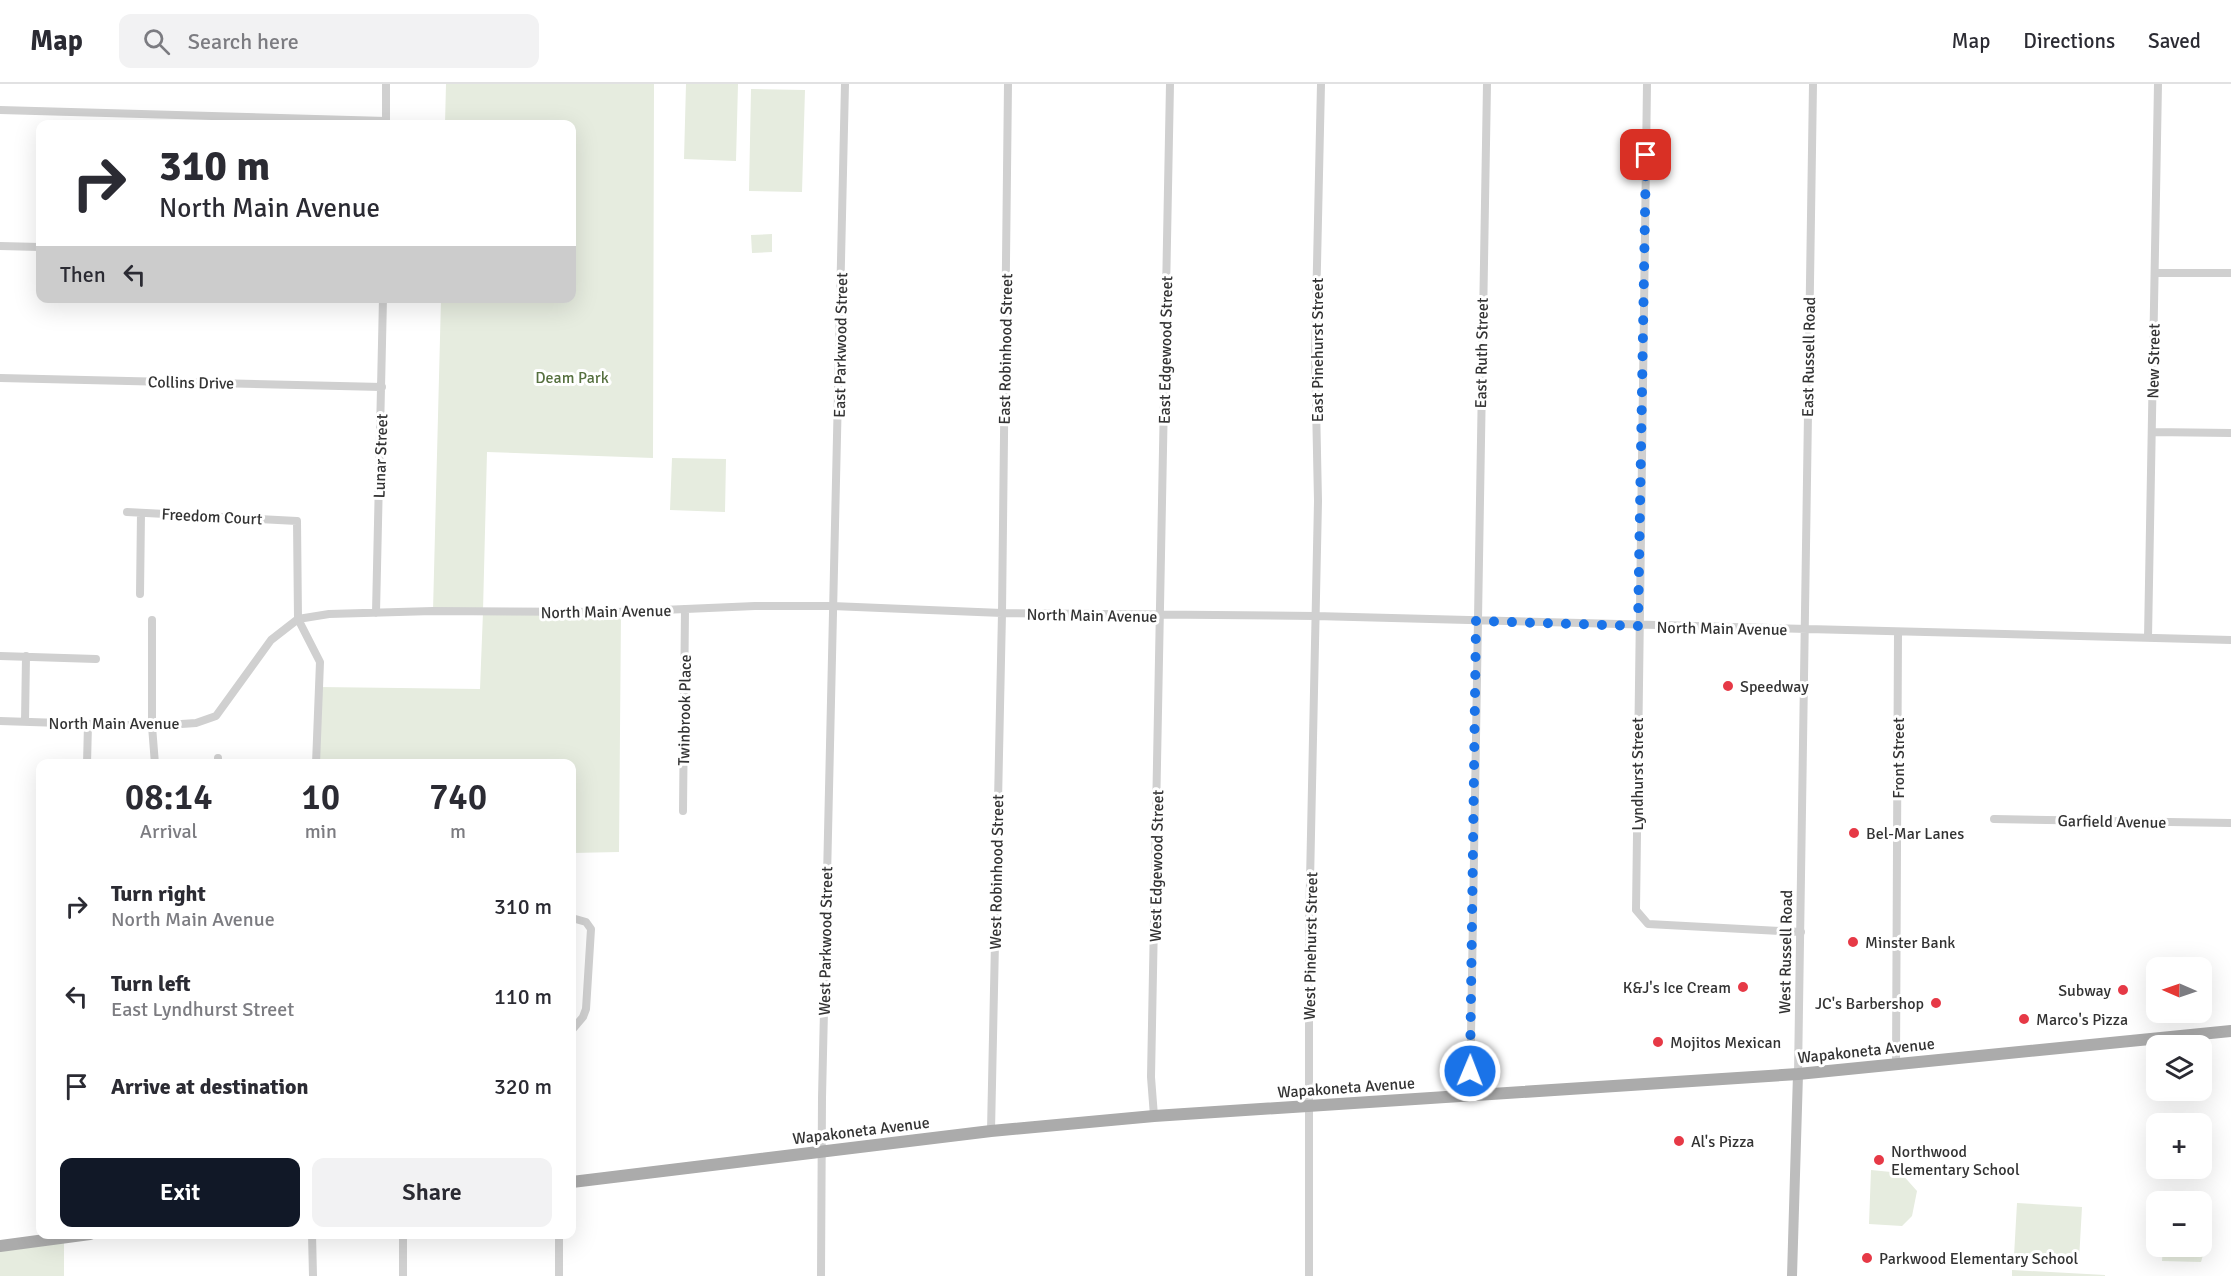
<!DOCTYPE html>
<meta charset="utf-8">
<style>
:root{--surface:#fff;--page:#f2f2f3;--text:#2b2b33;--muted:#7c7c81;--line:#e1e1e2;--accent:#111827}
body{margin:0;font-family:Signika,sans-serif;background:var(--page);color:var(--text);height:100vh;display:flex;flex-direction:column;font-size:22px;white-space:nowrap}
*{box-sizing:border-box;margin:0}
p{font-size:20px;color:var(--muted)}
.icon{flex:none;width:33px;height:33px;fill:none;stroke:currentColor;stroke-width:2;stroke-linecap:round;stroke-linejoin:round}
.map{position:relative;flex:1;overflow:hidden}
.details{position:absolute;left:36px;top:675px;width:540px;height:480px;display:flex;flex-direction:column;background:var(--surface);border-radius:12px;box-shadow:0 6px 24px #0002}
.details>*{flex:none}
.hud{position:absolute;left:36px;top:36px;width:540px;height:183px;border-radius:12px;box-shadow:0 6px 24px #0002;background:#fff;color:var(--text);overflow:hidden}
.needle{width:39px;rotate:272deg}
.tools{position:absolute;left:2146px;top:873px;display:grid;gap:12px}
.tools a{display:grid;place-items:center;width:66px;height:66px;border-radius:12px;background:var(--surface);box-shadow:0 6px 24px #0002;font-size:30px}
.pin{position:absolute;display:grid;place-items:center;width:51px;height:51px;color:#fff;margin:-26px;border-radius:12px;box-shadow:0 3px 9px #0006}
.me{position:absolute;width:66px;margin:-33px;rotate:1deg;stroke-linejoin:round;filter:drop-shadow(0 0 4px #0008)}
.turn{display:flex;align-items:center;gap:21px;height:126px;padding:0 24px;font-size:27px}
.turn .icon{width:78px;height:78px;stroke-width:2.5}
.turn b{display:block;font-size:42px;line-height:51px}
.then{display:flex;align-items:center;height:57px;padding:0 24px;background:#0003;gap:12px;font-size:22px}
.eta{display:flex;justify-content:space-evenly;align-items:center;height:102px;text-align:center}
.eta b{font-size:36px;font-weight:600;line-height:42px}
.action{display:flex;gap:12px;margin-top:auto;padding:12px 24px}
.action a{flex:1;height:69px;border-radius:12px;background:var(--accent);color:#fff;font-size:24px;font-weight:600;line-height:69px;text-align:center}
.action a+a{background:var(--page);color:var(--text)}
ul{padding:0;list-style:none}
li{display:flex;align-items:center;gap:18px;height:90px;padding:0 24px}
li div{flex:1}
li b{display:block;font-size:22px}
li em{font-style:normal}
header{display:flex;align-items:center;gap:36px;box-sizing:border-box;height:84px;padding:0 30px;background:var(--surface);border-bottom:2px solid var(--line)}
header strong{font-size:28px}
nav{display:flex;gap:33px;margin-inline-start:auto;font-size:21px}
.search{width:420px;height:54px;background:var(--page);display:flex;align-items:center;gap:15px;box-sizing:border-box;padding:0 21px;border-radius:12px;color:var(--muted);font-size:22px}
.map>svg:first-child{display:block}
.green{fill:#e6ecdf}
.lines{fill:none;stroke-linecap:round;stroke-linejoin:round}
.street{stroke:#d0d0d0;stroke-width:8}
.secondary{stroke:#bdbdbd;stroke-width:10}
.primary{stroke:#ababab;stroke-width:12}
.route{stroke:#1a73e8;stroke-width:10;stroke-dasharray:0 18}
.poi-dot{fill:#e63946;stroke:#fff;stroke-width:2}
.labels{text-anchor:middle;stroke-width:6;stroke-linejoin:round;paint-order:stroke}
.street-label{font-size:16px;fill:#333;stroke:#fff}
.park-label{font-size:16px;fill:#56703f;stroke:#fff}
.poi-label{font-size:16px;fill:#333;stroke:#fff;text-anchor:start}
</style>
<header>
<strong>Map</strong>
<div class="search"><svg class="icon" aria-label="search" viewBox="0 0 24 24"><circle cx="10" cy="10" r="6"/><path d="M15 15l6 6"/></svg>Search here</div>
<nav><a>Map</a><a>Directions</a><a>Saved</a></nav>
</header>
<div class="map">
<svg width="2231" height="1192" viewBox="0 0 2231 1192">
<rect width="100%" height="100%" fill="#fff"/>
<path class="green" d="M 446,0 L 654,0 L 653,374 L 487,368 L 483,527 L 621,528 L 619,768 L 572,769 L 572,680 L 316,680 L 319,603 L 480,605 L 483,528 L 433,527 L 441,215 L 572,214 L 572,40 L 445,40 Z
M 686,0 L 738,0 L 736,77 L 684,75 Z
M 751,5 L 805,6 L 802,108 L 749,107 Z
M 772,150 L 772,168 L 752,169 L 751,151 Z
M 672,374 L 726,375 L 725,428 L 670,426 Z
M 1871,1086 L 1901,1089 L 1917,1107 L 1912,1132 L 1902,1142 L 1869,1140 Z
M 2017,1119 L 2082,1123 L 2079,1176 L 2014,1172 Z
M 2202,1150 L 2207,1157 L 2201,1178 L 2162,1177 L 2163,1163 L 2202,1162 Z
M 64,1154 L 64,1192 L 0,1192 L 0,1162 Z
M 2012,1186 L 2105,1191 L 2105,1192 L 2012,1192 Z"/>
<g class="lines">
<path class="street" d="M 1647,0 L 1636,826 L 1648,840 L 1801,848
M 0,26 L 386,37
M 386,40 L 386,0
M 0,162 L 40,163
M 2155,189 L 2231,189
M 0,294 L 382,303
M 2152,348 L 2231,349
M 127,428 L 297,437 L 298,535 L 320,578 L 316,680
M 140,510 L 141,429
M 376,529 L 383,214
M 152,536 L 152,642 L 155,680
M 2148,554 L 2158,0
M 0,572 L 96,575
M 0,637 L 152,642 L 196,639 L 216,632 L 271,556 L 298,535 L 329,530 L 433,527 L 616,528 L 755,522 L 832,522 L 1002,529 L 1315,532 L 2231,556
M 25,638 L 26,572
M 87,680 L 88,640
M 218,680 L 218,674
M 683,727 L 685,525
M 1994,735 L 2231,739
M 572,834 L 586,838 L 591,845 L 586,925 L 583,933 L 572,946
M 1896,980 L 1898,548
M 1798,990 L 1813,0
M 1470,1011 L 1487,0
M 1154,1032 L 1151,993 L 1170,0
M 991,1047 L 1002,529 L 1008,0
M 312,1150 L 313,1192
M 403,1192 L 403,1150
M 559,1192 L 559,1150
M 821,1192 L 822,1014 L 845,0
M 1309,1192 L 1309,845 L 1318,417 L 1315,271 L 1321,0"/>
<path class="secondary" d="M 1792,1192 L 1798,990"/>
<path class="primary" d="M 572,1098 L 991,1047 L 1154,1032 L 1798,990 L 2231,947
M 0,1162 L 90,1150"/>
</g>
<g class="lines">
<path class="route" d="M 1470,987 L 1476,537 L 1638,542 L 1646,71"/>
</g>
<g class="poi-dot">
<circle cx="1728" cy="602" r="6"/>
<circle cx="1854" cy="749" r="6"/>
<circle cx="1853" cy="858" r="6"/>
<circle cx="1743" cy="903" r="6"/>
<circle cx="2123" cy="906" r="6"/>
<circle cx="1936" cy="919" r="6"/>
<circle cx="2024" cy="935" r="6"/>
<circle cx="1658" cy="958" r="6"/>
<circle cx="1679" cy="1057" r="6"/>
<circle cx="1879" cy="1076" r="6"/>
<circle cx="1867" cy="1174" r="6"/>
</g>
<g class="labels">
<g class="street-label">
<text transform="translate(840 261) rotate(-89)" y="6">East Parkwood Street</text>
<text transform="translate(1005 265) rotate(-89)" y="6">East Robinhood Street</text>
<text transform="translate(1165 266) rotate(-89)" y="6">East Edgewood Street</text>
<text transform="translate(1317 266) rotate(-90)" y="6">East Pinehurst Street</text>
<text transform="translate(1481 269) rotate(-89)" y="6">East Ruth Street</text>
<text transform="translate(1808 273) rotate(-89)" y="6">East Russell Road</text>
<text transform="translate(2153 277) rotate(-89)" y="6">New Street</text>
<text transform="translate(191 298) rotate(1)" y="6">Collins Drive</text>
<text transform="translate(380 372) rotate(-88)" y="6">Lunar Street</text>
<text transform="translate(212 432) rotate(3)" y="6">Freedom Court</text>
<text transform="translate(606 527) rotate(-1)" y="6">North Main Avenue</text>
<text transform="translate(1092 531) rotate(1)" y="6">North Main Avenue</text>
<text transform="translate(1722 544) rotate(1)" y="6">North Main Avenue</text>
<text transform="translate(684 626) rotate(-89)" y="6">Twinbrook Place</text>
<text x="114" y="645">North Main Avenue</text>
<text transform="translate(1898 674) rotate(-90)" y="6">Front Street</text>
<text transform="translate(1637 690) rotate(-90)" y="6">Lyndhurst Street</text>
<text transform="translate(2112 737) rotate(1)" y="6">Garfield Avenue</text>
<text transform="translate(1156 782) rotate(-89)" y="6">West Edgewood Street</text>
<text transform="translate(996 788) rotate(-89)" y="6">West Robinhood Street</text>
<text transform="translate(825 857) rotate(-89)" y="6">West Parkwood Street</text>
<text transform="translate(1310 862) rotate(-89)" y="6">West Pinehurst Street</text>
<text transform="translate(1785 868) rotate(-89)" y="6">West Russell Road</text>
<text transform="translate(1866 966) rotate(-6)" y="6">Wapakoneta Avenue</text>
<text transform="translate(1346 1003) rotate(-4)" y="6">Wapakoneta Avenue</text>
<text transform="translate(861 1046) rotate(-7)" y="6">Wapakoneta Avenue</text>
</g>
<g class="park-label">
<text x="572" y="299">Deam Park</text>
</g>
<g class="poi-label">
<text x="1740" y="608">Speedway</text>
<text x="1866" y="755">Bel-Mar Lanes</text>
<text x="1865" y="864">Minster Bank</text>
<text x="1731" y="909" text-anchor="end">K&amp;J's Ice Cream</text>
<text x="2111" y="912" text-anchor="end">Subway</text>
<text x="1924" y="925" text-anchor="end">JC's Barbershop</text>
<text x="2036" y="941">Marco's Pizza</text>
<text x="1670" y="964">Mojitos Mexican</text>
<text x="1691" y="1063">Al's Pizza</text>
<text x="1891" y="1073">Northwood<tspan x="1891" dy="18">Elementary School</tspan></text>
<text x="1879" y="1180">Parkwood Elementary School</text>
</g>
</g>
</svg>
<div class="tools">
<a><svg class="needle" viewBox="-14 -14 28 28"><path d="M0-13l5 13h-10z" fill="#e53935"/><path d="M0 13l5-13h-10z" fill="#7c7c81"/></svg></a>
<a><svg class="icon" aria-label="layers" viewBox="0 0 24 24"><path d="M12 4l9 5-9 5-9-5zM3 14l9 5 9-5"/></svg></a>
<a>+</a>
<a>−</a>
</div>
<div class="pin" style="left:1646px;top:71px;background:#d93025"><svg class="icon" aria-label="arrive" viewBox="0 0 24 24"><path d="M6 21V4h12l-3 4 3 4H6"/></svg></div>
<svg class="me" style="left:1470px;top:987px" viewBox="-20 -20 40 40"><circle r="17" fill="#1a73e8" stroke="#fff" stroke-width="3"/><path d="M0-11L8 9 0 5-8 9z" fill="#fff"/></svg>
<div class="hud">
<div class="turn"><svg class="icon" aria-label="right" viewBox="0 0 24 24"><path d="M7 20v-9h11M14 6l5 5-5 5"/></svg><div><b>310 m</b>North Main Avenue</div></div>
<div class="then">Then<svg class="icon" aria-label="left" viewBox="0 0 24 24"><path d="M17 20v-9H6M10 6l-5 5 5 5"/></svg></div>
</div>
<section class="details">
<div class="eta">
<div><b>08:14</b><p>Arrival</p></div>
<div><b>10</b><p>min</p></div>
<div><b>740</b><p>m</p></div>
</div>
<ul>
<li><svg class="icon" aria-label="right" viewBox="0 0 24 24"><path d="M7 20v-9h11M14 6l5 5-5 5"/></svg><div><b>Turn right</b><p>North Main Avenue</p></div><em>310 m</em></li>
<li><svg class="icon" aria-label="left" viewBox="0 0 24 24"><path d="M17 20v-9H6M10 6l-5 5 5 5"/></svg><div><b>Turn left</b><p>East Lyndhurst Street</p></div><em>110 m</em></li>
<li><svg class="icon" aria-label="arrive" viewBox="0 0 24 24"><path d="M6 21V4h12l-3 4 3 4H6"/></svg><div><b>Arrive at destination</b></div><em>320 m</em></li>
</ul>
<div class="action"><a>Exit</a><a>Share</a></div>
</section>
</div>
